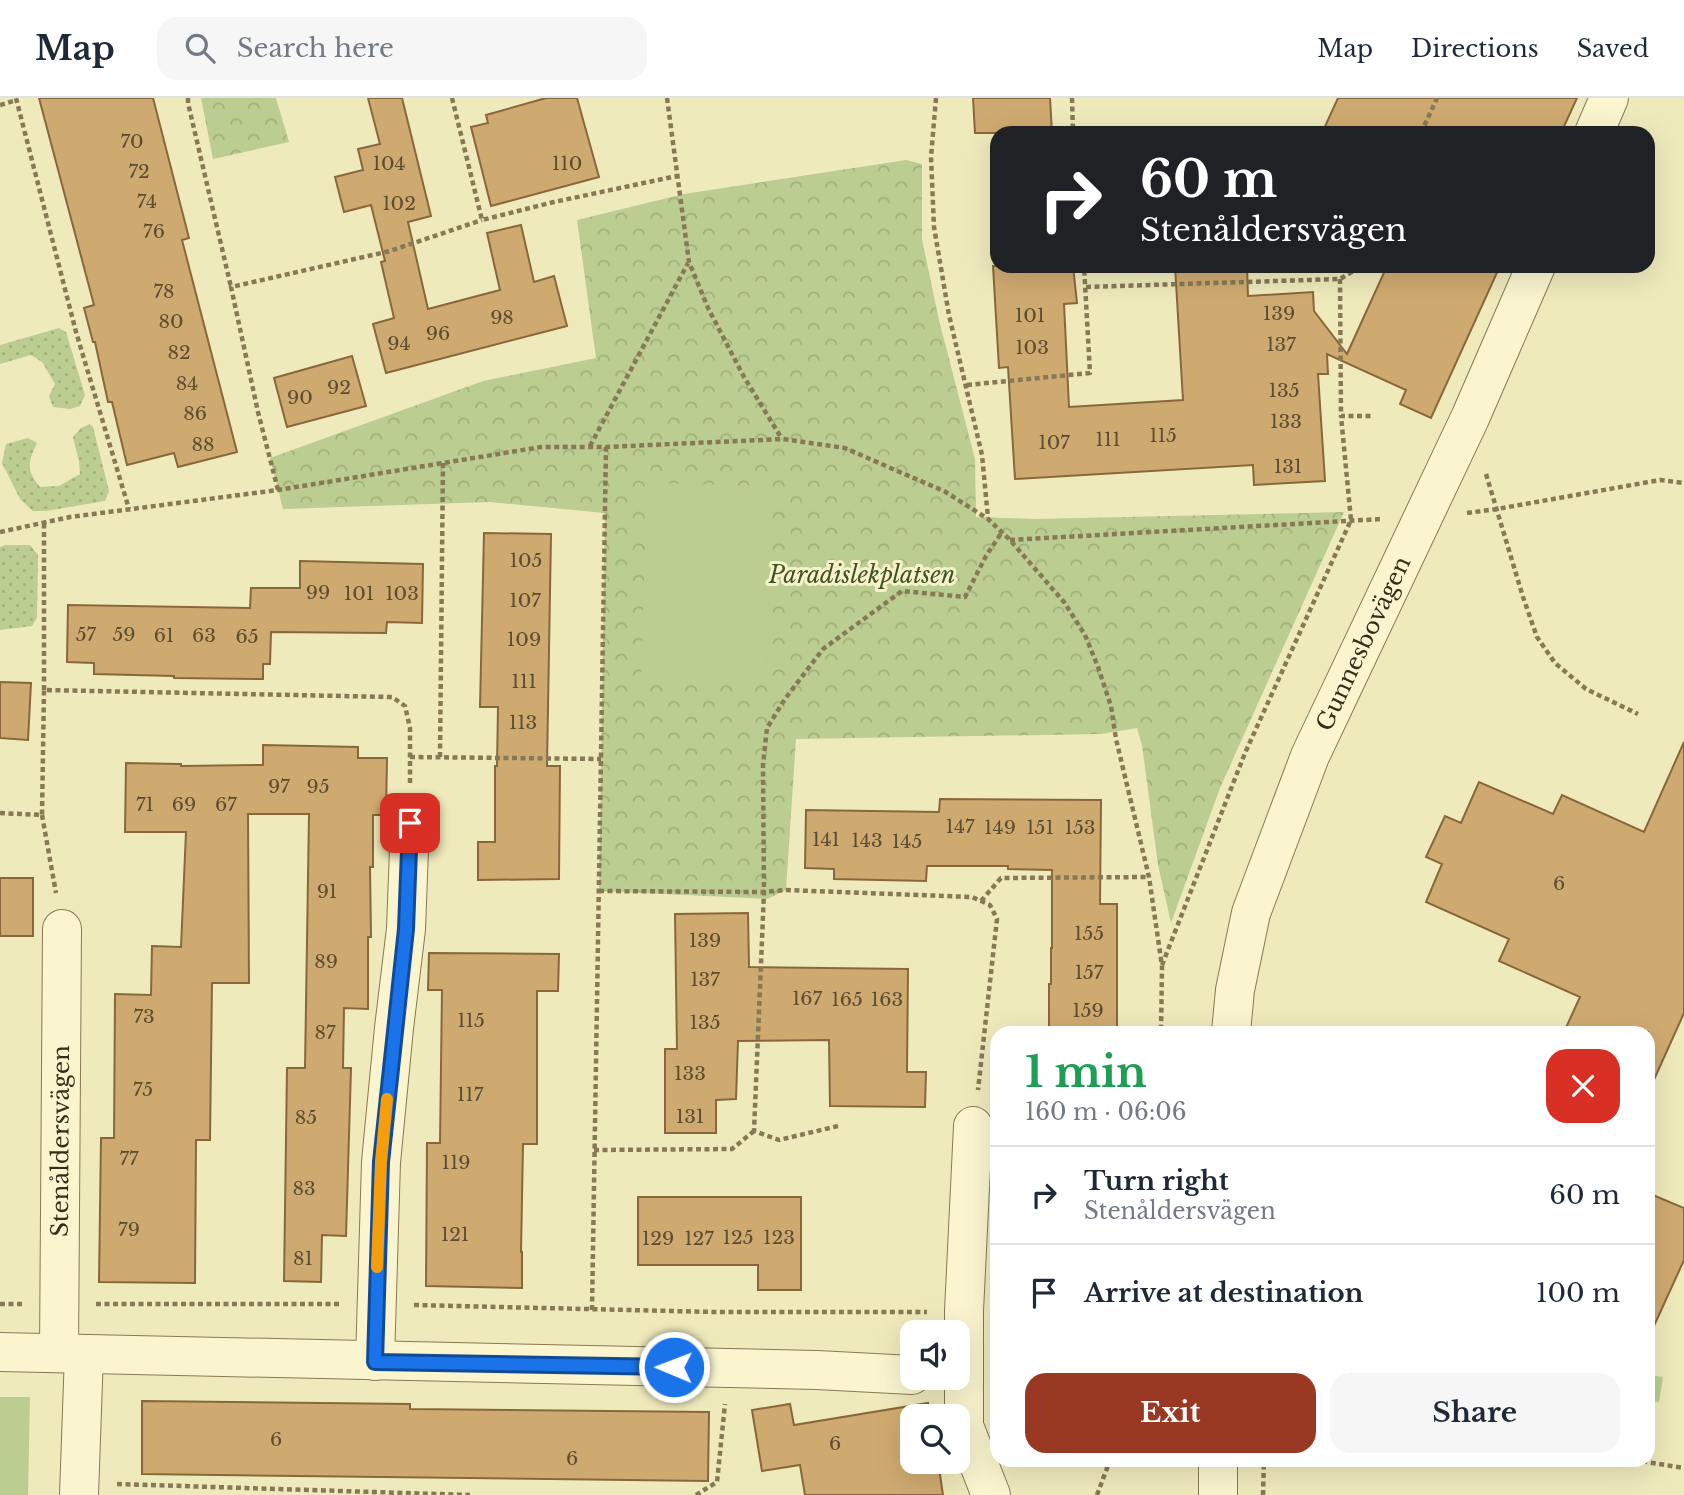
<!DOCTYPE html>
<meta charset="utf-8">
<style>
:root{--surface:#fff;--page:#f6f6f7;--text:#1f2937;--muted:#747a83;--line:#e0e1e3;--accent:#993823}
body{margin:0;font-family:"Libre Baskerville",serif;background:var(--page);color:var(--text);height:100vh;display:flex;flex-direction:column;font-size:26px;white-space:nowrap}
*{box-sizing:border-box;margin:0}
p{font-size:23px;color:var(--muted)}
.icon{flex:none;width:38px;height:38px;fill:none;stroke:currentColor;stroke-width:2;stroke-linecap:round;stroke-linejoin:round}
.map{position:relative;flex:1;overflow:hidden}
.side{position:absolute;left:990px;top:928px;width:665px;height:441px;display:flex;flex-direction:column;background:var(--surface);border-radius:21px;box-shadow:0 7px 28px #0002}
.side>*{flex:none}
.top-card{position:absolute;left:990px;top:28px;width:665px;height:147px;border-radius:21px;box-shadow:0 7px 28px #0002;background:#202124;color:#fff;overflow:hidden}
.fabs{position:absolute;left:900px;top:1222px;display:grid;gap:14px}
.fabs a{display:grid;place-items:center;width:70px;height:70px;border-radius:14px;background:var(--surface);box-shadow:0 7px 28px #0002;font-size:35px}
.pin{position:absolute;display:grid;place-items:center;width:60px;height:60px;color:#fff;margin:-30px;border-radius:14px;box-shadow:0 4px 10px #0006}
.me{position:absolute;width:77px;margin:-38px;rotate:271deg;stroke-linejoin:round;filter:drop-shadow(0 0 5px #0008)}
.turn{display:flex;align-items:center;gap:24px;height:147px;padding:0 35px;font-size:32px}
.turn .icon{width:91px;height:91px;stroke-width:2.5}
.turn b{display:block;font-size:49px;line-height:60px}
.round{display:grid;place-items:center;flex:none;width:74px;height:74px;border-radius:21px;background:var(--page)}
.headline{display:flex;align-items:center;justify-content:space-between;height:119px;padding:0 35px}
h1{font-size:42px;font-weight:800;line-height:52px;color:#1e9e55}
.cta{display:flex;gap:14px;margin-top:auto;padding:14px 35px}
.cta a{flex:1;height:80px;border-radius:21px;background:var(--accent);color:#fff;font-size:28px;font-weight:800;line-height:80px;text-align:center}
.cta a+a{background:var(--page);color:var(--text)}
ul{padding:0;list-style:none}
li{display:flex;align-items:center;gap:21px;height:98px;padding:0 35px;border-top:2px solid var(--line)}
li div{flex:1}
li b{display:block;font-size:26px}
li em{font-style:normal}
header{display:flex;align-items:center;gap:42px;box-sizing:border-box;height:98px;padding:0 35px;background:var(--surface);border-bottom:2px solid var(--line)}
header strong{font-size:33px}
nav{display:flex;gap:38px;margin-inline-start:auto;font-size:24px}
.search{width:490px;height:63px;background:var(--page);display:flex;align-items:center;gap:18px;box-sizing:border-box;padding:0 24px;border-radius:21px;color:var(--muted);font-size:26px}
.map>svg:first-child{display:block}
.grass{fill:url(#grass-dots)}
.forest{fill:url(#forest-crowns)}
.pitch{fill:#bbcd90}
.building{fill:#cfaa70;stroke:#88673a;stroke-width:2}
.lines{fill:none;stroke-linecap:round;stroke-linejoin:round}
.minor-casing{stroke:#877955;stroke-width:40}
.path{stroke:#877955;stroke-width:4.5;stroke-dasharray:5 3.5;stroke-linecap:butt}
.minor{stroke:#faf5cf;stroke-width:38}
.route-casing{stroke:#114b97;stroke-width:18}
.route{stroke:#1a73e8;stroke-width:12}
.slow{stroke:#f59e0b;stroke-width:12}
.labels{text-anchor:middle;stroke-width:6;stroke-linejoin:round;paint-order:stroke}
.number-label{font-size:19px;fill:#5c4c30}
.park-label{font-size:23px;font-style:italic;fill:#3d5320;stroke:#f7f2cc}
.street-label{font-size:23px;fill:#362d1b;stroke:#f7f2cc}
</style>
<header>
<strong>Map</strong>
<div class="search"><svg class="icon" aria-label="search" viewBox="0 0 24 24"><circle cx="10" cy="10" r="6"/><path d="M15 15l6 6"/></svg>Search here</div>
<nav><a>Map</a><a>Directions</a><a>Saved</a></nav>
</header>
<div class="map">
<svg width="1684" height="1397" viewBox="0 0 1684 1397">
<defs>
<pattern id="grass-dots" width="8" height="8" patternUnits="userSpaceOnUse" patternTransform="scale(1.75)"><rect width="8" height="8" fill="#bbcd90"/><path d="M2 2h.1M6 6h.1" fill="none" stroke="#a1b07c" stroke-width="1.8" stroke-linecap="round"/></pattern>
<pattern id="forest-crowns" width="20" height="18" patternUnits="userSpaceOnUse" patternTransform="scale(1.75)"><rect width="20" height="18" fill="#bbcd90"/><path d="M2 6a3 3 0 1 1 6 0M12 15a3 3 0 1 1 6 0" fill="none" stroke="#a1b07c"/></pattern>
</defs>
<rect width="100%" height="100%" fill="#efeabc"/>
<path class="grass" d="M 59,230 L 66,234 L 85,297 L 80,308 L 70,311 L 53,309 L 49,298 L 55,286 L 42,264 L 31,257 L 0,266 L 0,247 Z
M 90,326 L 93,329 L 109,393 L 105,403 L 46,413 L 33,413 L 20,401 L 2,365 L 6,346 L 28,340 L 37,345 C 28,363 26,373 40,389 L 59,388 L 80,376 L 79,363 L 73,339 L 81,330 Z
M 6,447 L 30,447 L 38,457 L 37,520 L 32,528 L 0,532 L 0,449 Z"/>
<path class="forest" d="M 201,0 L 276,0 L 289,44 L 213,61 Z
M 906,62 L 922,66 L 922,141 L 939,222 L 975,361 L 976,419 L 1035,421 L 1344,414 L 1220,690 L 1171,825 L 1158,767 L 1142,647 L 1137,630 L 1101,636 L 796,641 L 786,792 L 767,801 L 599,793 L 605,415 L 490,404 L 283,411 L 270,360 L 483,283 L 596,260 L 577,122 L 684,96 Z"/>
<path class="pitch" d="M 647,385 L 773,388 L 766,587 L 641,583 Z
M 1648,1277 L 1663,1279 L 1659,1304 L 1649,1303 Z
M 0,1299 L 30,1299 L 28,1397 L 0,1397 Z"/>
<path class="building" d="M 39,0 L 153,0 L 189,140 L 182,142 L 237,354 L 178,369 L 174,355 L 127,367 L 112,304 L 108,304 L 95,244 L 93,244 L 84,210 L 94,207 Z
M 368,0 L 402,0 L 431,118 L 408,124 L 428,211 L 500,192 L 487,135 L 521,127 L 534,184 L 554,178 L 567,228 L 386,275 L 373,226 L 394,220 L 381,164 L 385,163 L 371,107 L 344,114 L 335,79 L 363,72 L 358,51 L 380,46 Z
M 546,0 L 577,0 L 599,79 L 491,108 L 471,29 L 488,25 L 486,17 Z
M 973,0 L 1050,0 L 1052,35 L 975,35 Z
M 1338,0 L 1577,0 L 1561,35 L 1322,35 Z
M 993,168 L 1073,168 L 1077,205 L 1064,206 L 1069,309 L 1183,302 L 1175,168 L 1247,168 L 1248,198 L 1313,194 L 1314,213 L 1347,256 L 1387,168 L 1500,168 L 1431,320 L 1400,306 L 1406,292 L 1327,256 L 1328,276 L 1318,276 L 1325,383 L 1254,387 L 1253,367 L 1015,381 L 1008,269 L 999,270 Z
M 352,258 L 366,308 L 287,329 L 274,280 Z
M 484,435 L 551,436 L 547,668 L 560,668 L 559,781 L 478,782 L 478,744 L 495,744 L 495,668 L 497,668 L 498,609 L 480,609 Z
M 300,463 L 423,466 L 422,525 L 387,524 L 386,535 L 271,534 L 270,566 L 263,566 L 263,581 L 174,580 L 174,578 L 94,576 L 94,565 L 67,564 L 68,507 L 250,510 L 251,490 L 300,490 Z
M 0,584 L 31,585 L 28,642 L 0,640 Z
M 1684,644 L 1684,915 L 1648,995 L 1648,934 L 1564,934 L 1580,899 L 1499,863 L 1509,841 L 1426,804 L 1442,766 L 1426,759 L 1445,718 L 1461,725 L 1479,684 L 1553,716 L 1562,697 L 1644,734 Z
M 263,647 L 358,649 L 358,660 L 387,660 L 386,717 L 373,717 L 373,769 L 370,769 L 371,839 L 368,839 L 368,911 L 344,910 L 343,970 L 351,970 L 346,1138 L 322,1137 L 321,1184 L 284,1183 L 287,970 L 305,970 L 309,716 L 248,716 L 249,885 L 212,885 L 210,1042 L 196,1042 L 195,1185 L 99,1184 L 101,1040 L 114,1040 L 115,896 L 151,897 L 152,848 L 181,849 L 186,734 L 125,734 L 126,665 L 181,666 L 181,668 L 263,667 Z
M 940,701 L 1101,702 L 1100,806 L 1117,806 L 1117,934 L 1049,934 L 1049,886 L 1051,886 L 1051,850 L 1052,850 L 1052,772 L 1008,771 L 1008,768 L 927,768 L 926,783 L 834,781 L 834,771 L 805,770 L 806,712 L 939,714 Z
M 0,780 L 33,780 L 33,838 L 0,838 Z
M 748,815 L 749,869 L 908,871 L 907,974 L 926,974 L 925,1009 L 830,1008 L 829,942 L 738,943 L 736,1001 L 716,1002 L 716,1035 L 665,1035 L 665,951 L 677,951 L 675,816 Z
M 429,855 L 559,856 L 558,893 L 537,893 L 537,1046 L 523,1046 L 521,1154 L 522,1154 L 522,1190 L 426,1188 L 427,1045 L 440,1045 L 442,892 L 428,892 Z
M 1648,1095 L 1684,1110 L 1684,1162 L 1648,1241 Z
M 638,1099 L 801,1099 L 801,1192 L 758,1192 L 758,1167 L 638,1167 Z
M 142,1303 L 410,1306 L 410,1311 L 709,1314 L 708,1383 L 142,1376 Z
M 928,1305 L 930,1318 L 912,1318 L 912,1363 L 938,1363 L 943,1397 L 805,1397 L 800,1367 L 762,1373 L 752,1312 L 790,1306 L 794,1327 Z"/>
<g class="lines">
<defs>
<g id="minor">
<path d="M 1594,35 L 1609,0"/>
<path id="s1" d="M 1231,934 L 1235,892 L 1251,815 L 1310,658 L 1470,320 L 1536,168"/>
<path d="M 973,1028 L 964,1213 L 964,1328 L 991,1397"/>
<path d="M 0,1254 L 817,1272 L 912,1277"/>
<path id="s2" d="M 59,1255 L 62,831"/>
<path d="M 375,1263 L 381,1064 L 394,930 L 406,831 L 410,725"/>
<path d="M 79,1397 L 84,1256"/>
<path d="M 1218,1397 L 1218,1362"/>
</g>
</defs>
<use href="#minor" class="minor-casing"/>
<path class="path" d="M 16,0 L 76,234 L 129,411
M 188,0 L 188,5 L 231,189
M 452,0 L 482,122 L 554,104 L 677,78
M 667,0 L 689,164 L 708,210 L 744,279 L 782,341
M 936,0 L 931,59 L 934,129 L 949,217 L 982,357 L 988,420
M 1072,0 L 1073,35
M 0,7 L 17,2
M 1421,35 L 1437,0
M 1340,181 L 1341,318 L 1371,318
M 1086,189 L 1340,181 L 1362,168
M 967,287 L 1090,275 L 1084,168
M 590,348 L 688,165
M 1486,376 L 1523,499 L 1537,539 L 1555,565 L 1586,591 L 1638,616
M 278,392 L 258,314 L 231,189 L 390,153 L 482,122
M 1467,415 L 1497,411 L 1660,382 L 1684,385
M 0,434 L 70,419 L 278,392 L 541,349 L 606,349 L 783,341 L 845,350 L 895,372 L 944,393 L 988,421 L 1010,442 L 1064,504 L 1085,537 L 1098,569 L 1111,608 L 1116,641 L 1149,779 L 1162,868 L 1161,934
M 1010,442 L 1382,421
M 44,592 L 44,424
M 410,659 L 601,661
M 440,659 L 443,364
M 0,715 L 42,717 L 44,592 L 392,599 L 405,608 L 410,630 L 410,688
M 42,717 L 56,795
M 599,793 L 764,794 L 786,792 L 972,799 L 990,807 L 997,821 L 978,992
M 981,803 L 1001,780 L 1149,779
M 1162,867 L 1245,655 L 1351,422 L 1341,318
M 838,1028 L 779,1042 L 754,1033 L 764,794 L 763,667 L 767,630 L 785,601 L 823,551 L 902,493 L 965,499 L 986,458 L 1002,434
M 594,1052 L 732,1051 L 754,1033
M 0,1206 L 24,1206
M 96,1206 L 339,1206
M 414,1207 L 714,1214 L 927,1214
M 592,1212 L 606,349
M 1634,1362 L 1684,1370
M 117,1386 L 470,1397
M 696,1397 L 717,1384 L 725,1306
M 1097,1397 L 1110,1362
M 1263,1397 L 1264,1362"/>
<use href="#minor" class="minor"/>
</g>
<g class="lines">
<defs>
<path id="route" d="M 410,725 L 406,831 L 381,1064 L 375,1264 L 674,1269"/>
</defs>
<use href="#route" class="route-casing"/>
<use href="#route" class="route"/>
<path class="slow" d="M 377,1169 L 381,1064 L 387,1001"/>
</g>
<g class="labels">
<g class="number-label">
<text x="132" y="50">70</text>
<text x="389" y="72">104</text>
<text x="567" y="72">110</text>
<text x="139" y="80">72</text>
<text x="147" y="110">74</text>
<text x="399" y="112">102</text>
<text x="154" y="140">76</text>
<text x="164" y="200">78</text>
<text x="1279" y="222">139</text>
<text x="1030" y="224">101</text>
<text x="502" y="226">98</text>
<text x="171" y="230">80</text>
<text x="438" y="242">96</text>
<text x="399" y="252">94</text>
<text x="1281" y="253">137</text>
<text x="1032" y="256">103</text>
<text x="179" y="261">82</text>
<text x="187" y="292">84</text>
<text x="339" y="296">92</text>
<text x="1284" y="299">135</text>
<text x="300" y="306">90</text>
<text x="195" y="322">86</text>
<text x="1286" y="330">133</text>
<text x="1163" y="344">115</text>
<text x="1108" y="348">111</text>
<text x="1054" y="351">107</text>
<text x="203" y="353">88</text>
<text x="1288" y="375">131</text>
<text x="526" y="469">105</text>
<text x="318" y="501">99</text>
<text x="359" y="502">101</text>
<text x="402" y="502">103</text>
<text x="525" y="509">107</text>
<text x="86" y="543">57</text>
<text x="124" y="543">59</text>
<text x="164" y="544">61</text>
<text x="204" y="544">63</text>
<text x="247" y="545">65</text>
<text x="524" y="548">109</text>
<text x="524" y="590">111</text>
<text x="523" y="631">113</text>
<text x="279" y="695">97</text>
<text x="318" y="695">95</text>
<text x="145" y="713">71</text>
<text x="184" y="713">69</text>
<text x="226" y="713">67</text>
<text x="960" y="735">147</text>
<text x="1000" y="736">149</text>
<text x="1040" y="736">151</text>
<text x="1080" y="736">153</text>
<text x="826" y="748">141</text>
<text x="867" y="749">143</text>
<text x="907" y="750">145</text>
<text x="1559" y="792">6</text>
<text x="327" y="800">91</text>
<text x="1089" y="842">155</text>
<text x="705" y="849">139</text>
<text x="326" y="870">89</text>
<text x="1089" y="881">157</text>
<text x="705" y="888">137</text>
<text x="807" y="907">167</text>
<text x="847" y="908">165</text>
<text x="887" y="908">163</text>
<text x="1088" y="919">159</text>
<text x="144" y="925">73</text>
<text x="471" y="929">115</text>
<text x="705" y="931">135</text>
<text x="325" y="941">87</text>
<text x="690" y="982">133</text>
<text x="143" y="998">75</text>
<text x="470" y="1003">117</text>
<text x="690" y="1025">131</text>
<text x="306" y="1026">85</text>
<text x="129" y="1067">77</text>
<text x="456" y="1071">119</text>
<text x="304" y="1097">83</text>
<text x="129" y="1138">79</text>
<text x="455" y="1143">121</text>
<text x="738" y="1146">125</text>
<text x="779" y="1146">123</text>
<text x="658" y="1147">129</text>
<text x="699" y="1147">127</text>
<text x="303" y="1167">81</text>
<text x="276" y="1348">6</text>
<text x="835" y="1352">6</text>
<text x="572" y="1367">6</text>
</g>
<g class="park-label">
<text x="862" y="485">Paradislekplatsen</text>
</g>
<g class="street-label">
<text dy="8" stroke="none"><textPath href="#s1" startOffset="413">Gunnesbovägen</textPath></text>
<text dy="8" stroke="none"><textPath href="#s2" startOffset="212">Stenåldersvägen</textPath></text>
</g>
</g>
</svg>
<div class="fabs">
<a><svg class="icon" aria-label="sound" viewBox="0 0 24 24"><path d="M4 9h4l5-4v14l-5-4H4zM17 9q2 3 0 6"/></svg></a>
<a><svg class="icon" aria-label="search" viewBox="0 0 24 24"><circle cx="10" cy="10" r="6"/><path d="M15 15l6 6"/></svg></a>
</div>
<div class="pin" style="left:410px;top:725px;background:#d93025"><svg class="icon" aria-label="arrive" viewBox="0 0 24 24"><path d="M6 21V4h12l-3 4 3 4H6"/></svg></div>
<svg class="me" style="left:674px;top:1269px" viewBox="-20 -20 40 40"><circle r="17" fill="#1a73e8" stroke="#fff" stroke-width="3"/><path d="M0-11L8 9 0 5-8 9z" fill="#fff"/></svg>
<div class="top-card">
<div class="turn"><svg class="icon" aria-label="right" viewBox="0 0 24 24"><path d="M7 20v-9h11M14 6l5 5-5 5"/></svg><div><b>60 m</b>Stenåldersvägen</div></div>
</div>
<section class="side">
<div class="headline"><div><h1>1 min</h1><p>160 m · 06:06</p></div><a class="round" style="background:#d93025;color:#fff"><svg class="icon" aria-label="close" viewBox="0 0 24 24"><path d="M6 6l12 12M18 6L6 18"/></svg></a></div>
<ul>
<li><svg class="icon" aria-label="right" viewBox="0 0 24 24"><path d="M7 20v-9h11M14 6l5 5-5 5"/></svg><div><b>Turn right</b><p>Stenåldersvägen</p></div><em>60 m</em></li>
<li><svg class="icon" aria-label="arrive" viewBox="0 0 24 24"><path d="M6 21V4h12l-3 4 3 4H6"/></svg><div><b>Arrive at destination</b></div><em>100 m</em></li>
</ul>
<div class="cta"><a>Exit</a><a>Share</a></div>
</section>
</div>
